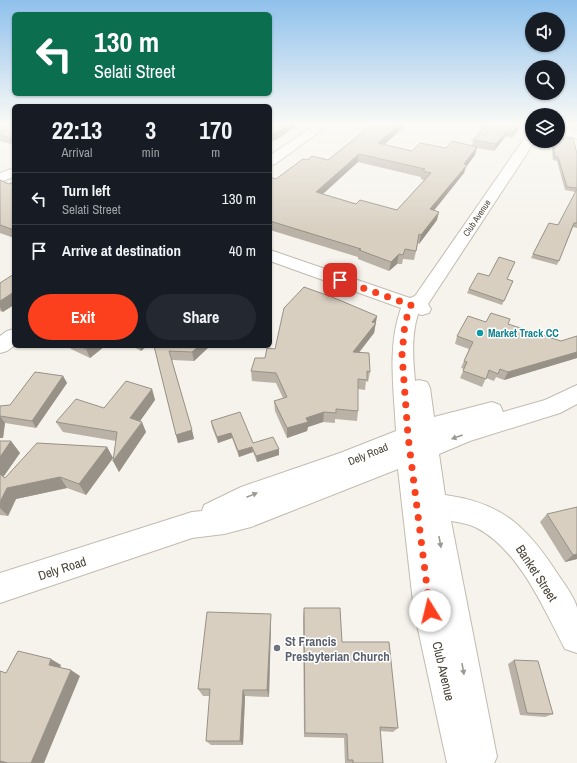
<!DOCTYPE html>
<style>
:root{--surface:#171b24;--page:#242831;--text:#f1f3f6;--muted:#9ea1a6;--line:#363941;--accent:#fc3f1d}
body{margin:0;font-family:"Archivo Narrow",sans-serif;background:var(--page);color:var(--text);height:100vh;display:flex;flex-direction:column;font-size:15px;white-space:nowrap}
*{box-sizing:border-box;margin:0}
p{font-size:13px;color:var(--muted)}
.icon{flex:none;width:22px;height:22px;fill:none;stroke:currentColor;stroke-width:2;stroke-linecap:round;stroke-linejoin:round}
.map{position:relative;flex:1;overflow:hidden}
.side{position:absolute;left:12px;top:104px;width:260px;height:244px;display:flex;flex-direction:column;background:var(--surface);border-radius:6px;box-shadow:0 1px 3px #0004}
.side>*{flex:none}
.hud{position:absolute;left:12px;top:12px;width:260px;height:84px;border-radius:6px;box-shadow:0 1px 3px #0004;background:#0b6e4f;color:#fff;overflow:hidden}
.buttons{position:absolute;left:525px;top:12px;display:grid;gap:8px}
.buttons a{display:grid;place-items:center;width:40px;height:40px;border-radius:50%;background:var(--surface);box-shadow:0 1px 3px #0004;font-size:20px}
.pin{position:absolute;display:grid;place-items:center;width:34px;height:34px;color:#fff;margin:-17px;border-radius:8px;box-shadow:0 2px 6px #0006}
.me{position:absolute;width:44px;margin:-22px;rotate:351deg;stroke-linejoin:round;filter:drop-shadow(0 0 3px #0008)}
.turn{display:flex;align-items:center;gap:14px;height:84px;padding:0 16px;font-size:18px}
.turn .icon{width:52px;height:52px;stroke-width:2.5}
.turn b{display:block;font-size:28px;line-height:34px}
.eta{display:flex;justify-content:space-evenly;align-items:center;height:68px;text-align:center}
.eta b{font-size:24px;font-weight:700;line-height:28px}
.button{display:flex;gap:8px;margin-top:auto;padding:8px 16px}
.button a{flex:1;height:46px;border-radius:24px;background:var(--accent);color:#fff;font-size:16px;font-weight:700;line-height:46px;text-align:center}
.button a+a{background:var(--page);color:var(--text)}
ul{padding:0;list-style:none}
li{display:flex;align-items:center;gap:12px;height:52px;padding:0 16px;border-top:1px solid var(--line)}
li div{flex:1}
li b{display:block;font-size:15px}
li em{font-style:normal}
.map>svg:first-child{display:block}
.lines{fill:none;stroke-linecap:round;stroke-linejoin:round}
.minor-casing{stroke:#c2bbae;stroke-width:2}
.minor{fill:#fff;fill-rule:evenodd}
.wall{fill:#bab2a6;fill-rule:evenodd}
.shaded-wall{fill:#979187}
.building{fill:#d8cfc1;stroke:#979187;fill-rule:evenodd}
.oneway{fill:#9c9892}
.route{stroke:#fc3f1d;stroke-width:7;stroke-dasharray:0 12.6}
.culture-dot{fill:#0f9aa8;stroke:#fff;stroke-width:1.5}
.worship-dot{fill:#6b7280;stroke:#fff;stroke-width:1.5}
.labels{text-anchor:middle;stroke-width:3;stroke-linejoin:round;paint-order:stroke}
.far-street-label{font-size:9px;fill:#4b4439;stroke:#fff}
.culture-label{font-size:11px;font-weight:bold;fill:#0d838f;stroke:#fff;text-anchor:start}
.street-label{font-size:11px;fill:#4b4439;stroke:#fff}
.near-street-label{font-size:13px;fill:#4b4439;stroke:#fff}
.near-worship-label{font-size:13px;font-weight:bold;fill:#5b616d;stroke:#fff;text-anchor:start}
</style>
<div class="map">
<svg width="577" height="763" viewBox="0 0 577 763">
<rect width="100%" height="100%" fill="#f6f3ec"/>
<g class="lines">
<defs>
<path id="minor" d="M 317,124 L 330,124 L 275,164 L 270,165 L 270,155 Z
M 558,126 L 577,131 L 577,139 L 558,133 Z
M 532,132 L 532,141 L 535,141 L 428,304 L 431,309 L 429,313 L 422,315 L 418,314 C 411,336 413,359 415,381 L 419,380 L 427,382 L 430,388 L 434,417 L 492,402 L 500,405 L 503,412 L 545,400 L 577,385 L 577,404 L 560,413 L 470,441 L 439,454 L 445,495 C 504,503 528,528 559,576 C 564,583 576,600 577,608 C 577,622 577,639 577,653 L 565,649 C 544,609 519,550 477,528 C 469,524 459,522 451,521 L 497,757 L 494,763 L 447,763 L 414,611 L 398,469 L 251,527 L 224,534 L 192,538 L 0,603 L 0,573 L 192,512 L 202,511 L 204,505 L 241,487 L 340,453 L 396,431 C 394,390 387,347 401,308 L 270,261 L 270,250 L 410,298 L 415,296 L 528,133 Z
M 14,168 L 14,177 L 0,182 L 0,173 Z
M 14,329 L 14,346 L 7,351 L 0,353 L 0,336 L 7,331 Z"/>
</defs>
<use href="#minor" class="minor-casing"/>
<use href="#minor" class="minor"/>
</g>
<path class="wall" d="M 0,124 L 14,124 L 14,145 L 0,141 Z
M 270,124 L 295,124 L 295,127 L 274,141 L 270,140 Z
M 373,124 L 407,124 L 384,145 L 412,151 L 472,145 L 473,140 L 487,124 L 522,124 L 512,138 L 506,136 L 494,151 L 477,148 L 475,155 L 466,167 L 464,173 L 434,210 L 437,220 L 419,244 L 418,243 L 414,260 L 403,259 L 402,264 L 397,264 L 389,271 L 358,259 L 358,257 L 270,230 L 270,177 L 276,179 L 307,160 L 328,160 ZM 358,162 L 421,177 L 421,179 L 424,180 L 397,210 L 356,204 L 323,194 Z
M 571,124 L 577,124 L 577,128 Z
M 551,141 L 558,141 L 577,154 L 577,228 L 573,227 L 557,265 L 531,258 L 533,254 L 558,225 L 576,192 L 565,190 L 557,161 L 553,160 Z
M 0,180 L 9,184 L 14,182 L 14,238 L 0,233 Z
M 489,276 L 513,281 L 502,305 L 467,293 L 469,289 Z
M 0,282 L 3,312 L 0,311 Z
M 377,316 L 374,333 L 359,353 L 370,372 L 368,382 L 366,381 L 365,390 L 358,389 L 358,411 L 357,421 L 335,419 L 335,423 L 323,422 L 308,427 L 307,431 L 287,438 L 275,411 L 274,401 L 283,398 L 276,383 L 252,381 L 251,371 L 275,349 Z
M 486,322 L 508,324 L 561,341 L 577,336 L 577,358 L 504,380 L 496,377 L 494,381 L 486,378 L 482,387 L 460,378 L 464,369 L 461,368 L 469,349 L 455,344 L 457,336 Z
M 70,346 L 105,346 L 90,358 L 71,349 Z
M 132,346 L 147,346 L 141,351 Z
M 154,346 L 210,346 L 194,361 L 172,360 L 194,439 L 178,443 Z
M 63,376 L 67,383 L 36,428 L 5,423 L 3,438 L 0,438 L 0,406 L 10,405 Z
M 152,389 L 155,400 L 140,421 L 146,432 L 119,472 L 113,461 L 116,441 L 63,432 L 56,422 L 104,408 Z
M 211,421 L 253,443 L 279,455 L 257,462 L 253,452 L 239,457 L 232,438 L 218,443 L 212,427 Z
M 0,441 L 11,441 L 20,453 L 3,476 L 5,478 L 107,447 L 113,458 L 86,495 L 67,488 L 16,499 L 8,516 L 0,515 Z
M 547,514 L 577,559 L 565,562 L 540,522 Z
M 304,608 L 342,642 L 398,728 L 393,732 L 380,731 L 383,763 L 345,763 L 344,738 L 304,737 L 303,617 Z
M 271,623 L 269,697 L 245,696 L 243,745 L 211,745 L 206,741 L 210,696 L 203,696 L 198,689 Z
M 514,660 L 553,714 L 545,717 L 520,715 L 508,664 Z"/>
<path class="shaded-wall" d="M 290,124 L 295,124 L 295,127 L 274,141 L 274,134 Z
M 400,124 L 407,124 L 377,151 L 378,143 Z
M 519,124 L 522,124 L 512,138 L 514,131 Z
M 508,130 L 506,136 L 494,151 L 496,144 Z
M 477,147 L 475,155 L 466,167 L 464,173 L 428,218 L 430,209 Z
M 359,154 L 358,162 L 315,201 L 316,192 Z
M 439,212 L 437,220 L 419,244 L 421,235 Z
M 399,254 L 397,264 L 389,271 L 391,262 Z
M 14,292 L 14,305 L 3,312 L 0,307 L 0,301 Z
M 377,316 L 374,333 L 351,362 L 353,352 L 372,322 Z
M 90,346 L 105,346 L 90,358 L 86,349 Z
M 140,346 L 147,346 L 141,351 Z
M 199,346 L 210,346 L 194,361 L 192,352 Z
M 577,352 L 577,358 L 504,380 L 508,372 Z
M 63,376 L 67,383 L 36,428 L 32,421 Z
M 152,389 L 155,400 L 135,428 L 130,418 Z
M 324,412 L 323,422 L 308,427 L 307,431 L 287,438 L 287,428 L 306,418 Z
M 0,416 L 5,423 L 3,438 L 0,438 Z
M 142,422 L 146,432 L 119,472 L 113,461 Z
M 192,430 L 194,439 L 178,443 L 176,435 Z
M 231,433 L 232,438 L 218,443 L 217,437 Z
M 11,441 L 20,453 L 2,479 L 0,477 L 0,457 Z
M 107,447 L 113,458 L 86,495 L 79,484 Z
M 252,447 L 253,452 L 239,457 L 238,451 Z
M 279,449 L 279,455 L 257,462 L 256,456 Z
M 60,477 L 67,488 L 16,499 L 8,516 L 0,508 L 0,502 L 7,488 Z
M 577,554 L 577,559 L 565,562 L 573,555 Z
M 271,614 L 271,623 L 269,697 L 267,690 Z
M 51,659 L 61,665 L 59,671 L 49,665 Z
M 71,670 L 80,676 L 44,763 L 31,763 Z
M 243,690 L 245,696 L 243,745 L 240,741 Z
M 0,760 L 9,763 L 0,763 Z"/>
<path class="building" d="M 0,124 L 14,124 L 14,139 L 0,135 Z
M 270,124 L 290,124 L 274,134 L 270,133 Z
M 373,124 L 400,124 L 378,143 L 412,151 L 420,143 L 446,148 L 452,141 L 477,147 L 464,164 L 467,165 L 430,209 L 439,212 L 421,235 L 419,234 L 416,251 L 405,249 L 403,255 L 399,254 L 391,262 L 359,250 L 361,249 L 270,221 L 270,177 L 276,179 L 303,159 L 307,160 L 312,156 L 328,160 ZM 359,154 L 425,169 L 423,171 L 431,173 L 397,210 L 360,200 L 356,204 L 316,192 Z
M 487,124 L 519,124 L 514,131 L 508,130 L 496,144 L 473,140 Z
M 558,138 L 573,138 L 577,154 L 577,188 L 567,187 L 558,157 L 555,157 L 553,141 L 558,141 Z
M 0,180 L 9,184 L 14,182 L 14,230 L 0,225 Z
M 577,189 L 577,223 L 574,223 L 559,261 L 533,254 L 549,223 L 558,225 Z
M 499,257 L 515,262 L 507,279 L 513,281 L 504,301 L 469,289 L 478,273 L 489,276 Z
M 14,274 L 14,292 L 0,301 L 0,283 Z
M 304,287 L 332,297 L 377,316 L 372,322 L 376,323 L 353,352 L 369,353 L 370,372 L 367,371 L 367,380 L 358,379 L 358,411 L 336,409 L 336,413 L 324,412 L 306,418 L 308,422 L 287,428 L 274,401 L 287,397 L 276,373 L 251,371 L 255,358 L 265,358 L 267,348 L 275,349 L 284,308 Z
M 491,313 L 510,319 L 508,324 L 561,341 L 577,336 L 577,352 L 508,372 L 500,369 L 498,374 L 489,370 L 486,379 L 463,371 L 467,362 L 464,361 L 473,342 L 457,336 L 468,316 L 486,322 Z
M 79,346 L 90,346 L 86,349 Z
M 154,346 L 199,346 L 192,352 L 169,351 L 192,430 L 176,435 Z
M 35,372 L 63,376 L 32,421 L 0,416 L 0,406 L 10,405 Z
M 126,381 L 152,389 L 130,418 L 142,422 L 113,461 L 117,432 L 56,422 L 76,399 L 104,408 Z
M 240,412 L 253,443 L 273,437 L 279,449 L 256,456 L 252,447 L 238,451 L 231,433 L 217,437 L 211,421 Z
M 0,441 L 11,441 L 0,457 Z
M 37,443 L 107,447 L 79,484 L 60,477 L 7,488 L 0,502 L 0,474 L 5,478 Z
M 577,507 L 577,554 L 573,555 L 547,514 Z
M 304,608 L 340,608 L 342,642 L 389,642 L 398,728 L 380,727 L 383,763 L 353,763 L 353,760 L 348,760 L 347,734 L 305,733 Z
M 207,612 L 271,614 L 267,690 L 243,690 L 240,741 L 206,741 L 210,689 L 198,689 Z
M 18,651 L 51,659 L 49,665 L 71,670 L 31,763 L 8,763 L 0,761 L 0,671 L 6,673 Z
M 514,660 L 538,661 L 553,714 L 527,713 Z"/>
<defs><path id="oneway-solid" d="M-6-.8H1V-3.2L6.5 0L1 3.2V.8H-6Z"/></defs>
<g class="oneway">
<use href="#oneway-solid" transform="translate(457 437) rotate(160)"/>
<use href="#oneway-solid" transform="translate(252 495) rotate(-22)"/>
<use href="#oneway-solid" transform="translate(440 542) rotate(80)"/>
<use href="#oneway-solid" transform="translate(463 669) rotate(80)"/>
</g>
<linearGradient id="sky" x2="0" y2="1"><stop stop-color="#8fc1ec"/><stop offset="0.54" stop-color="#fbfaf6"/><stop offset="1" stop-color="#fbfaf6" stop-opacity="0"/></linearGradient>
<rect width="577" height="230" fill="url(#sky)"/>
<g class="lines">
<path class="route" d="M 340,280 L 411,305 L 405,323 L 402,354 L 408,436 L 430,611"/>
</g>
<circle class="culture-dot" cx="480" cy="333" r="4"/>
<circle class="worship-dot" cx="277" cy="648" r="4"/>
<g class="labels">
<g class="far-street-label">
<text transform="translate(477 218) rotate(-56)" y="3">Club Avenue</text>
</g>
<g class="culture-label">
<text x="488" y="337">Market Track CC</text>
</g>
<g class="street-label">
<text transform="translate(368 454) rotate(-22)" y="4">Dely Road</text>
</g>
<g class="near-street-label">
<text transform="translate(62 568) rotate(-18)" y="5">Dely Road</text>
<text transform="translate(537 573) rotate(57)" y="5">Banket Street</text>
<text transform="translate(444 671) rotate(77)" y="5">Club Avenue</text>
</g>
<g class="near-worship-label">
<text x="285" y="646">St Francis<tspan x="285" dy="15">Presbyterian Church</tspan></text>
</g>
</g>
</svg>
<div class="buttons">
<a><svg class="icon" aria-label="sound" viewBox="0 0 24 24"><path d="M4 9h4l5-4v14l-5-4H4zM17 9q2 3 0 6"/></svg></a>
<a><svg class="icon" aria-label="search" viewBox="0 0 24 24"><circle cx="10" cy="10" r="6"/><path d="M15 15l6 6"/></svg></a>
<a><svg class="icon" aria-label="layers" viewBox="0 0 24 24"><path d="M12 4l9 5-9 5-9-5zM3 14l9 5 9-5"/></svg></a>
</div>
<div class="pin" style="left:340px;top:280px;background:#d93025"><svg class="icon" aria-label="arrive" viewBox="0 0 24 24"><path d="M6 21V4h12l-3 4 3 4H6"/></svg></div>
<svg class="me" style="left:430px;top:611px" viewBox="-20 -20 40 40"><circle r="19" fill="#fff"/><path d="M0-13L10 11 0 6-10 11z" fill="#fc3f1d"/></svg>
<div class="hud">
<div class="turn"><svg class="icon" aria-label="left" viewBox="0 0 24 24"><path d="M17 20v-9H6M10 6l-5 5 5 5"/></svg><div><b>130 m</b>Selati Street</div></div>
</div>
<section class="side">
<div class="eta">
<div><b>22:13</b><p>Arrival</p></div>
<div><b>3</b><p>min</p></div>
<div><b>170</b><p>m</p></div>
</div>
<ul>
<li><svg class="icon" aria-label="left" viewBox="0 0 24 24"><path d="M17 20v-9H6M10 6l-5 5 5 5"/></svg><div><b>Turn left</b><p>Selati Street</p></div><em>130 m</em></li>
<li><svg class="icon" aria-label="arrive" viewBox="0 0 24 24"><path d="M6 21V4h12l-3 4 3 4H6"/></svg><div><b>Arrive at destination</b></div><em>40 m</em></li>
</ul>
<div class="button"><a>Exit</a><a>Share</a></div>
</section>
</div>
